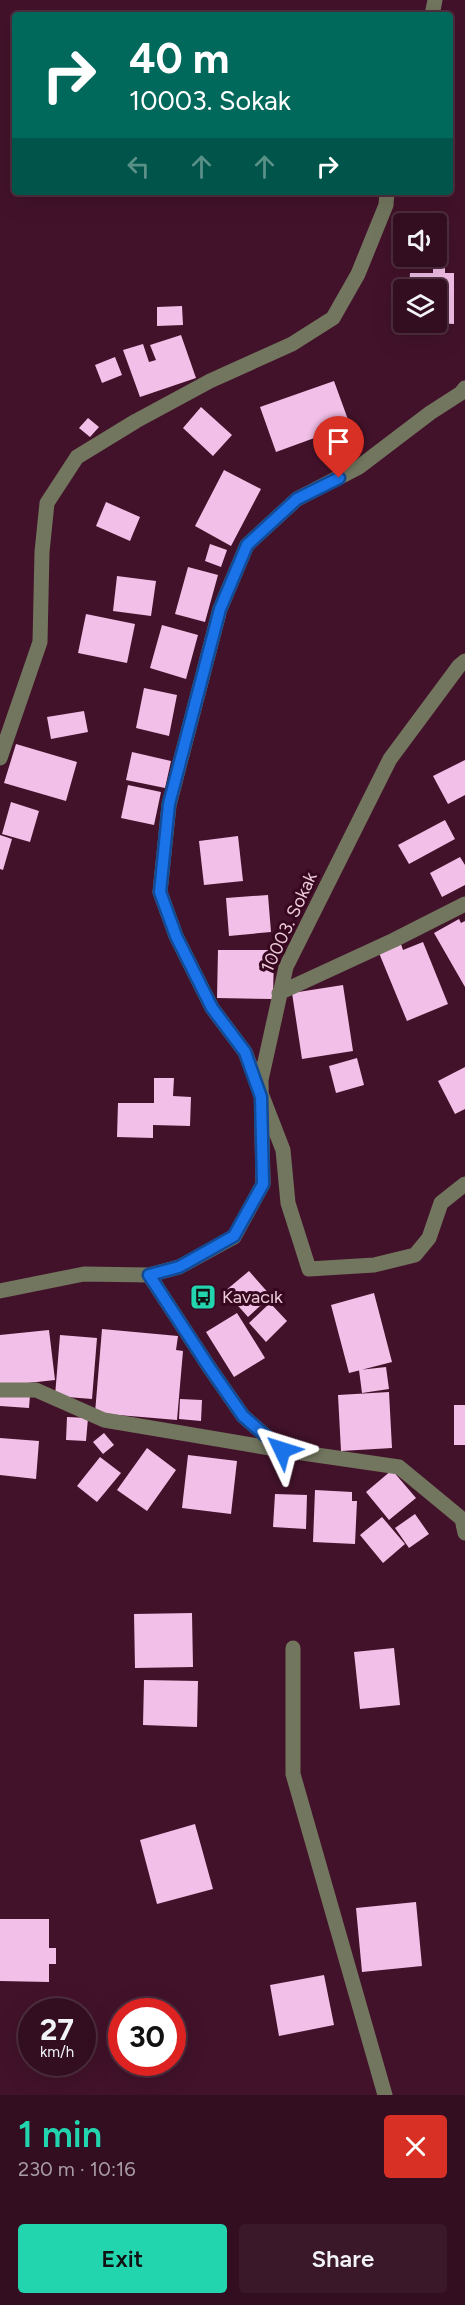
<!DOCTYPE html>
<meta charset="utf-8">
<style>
:root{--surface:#320e20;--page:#3a1729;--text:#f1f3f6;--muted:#a89ca5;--line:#4d2e3e;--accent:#22d5af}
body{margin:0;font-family:Figtree,sans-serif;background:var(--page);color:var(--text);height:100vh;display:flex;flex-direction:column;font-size:22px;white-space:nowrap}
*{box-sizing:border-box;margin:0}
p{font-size:20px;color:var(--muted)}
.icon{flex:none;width:33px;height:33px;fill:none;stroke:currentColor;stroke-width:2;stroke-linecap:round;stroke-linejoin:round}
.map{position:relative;height:2095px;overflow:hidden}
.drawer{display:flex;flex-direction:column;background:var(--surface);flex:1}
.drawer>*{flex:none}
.hud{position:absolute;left:12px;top:12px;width:441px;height:183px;border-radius:6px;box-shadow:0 6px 24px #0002,0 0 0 2px var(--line);background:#00695c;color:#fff;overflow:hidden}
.fabs{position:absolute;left:393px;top:213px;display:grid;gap:12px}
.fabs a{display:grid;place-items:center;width:54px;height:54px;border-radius:6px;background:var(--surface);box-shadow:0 6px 24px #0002,0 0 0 2px var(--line);font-size:30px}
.speed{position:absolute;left:18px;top:1998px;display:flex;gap:12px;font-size:30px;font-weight:700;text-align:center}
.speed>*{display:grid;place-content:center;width:78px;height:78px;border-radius:50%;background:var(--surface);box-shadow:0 6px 24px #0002,0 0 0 2px var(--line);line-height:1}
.speed small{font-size:15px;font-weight:400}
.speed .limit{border:9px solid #d22;background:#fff;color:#111}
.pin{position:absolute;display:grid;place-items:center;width:51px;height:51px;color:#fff;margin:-62px -26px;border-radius:50% 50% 50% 0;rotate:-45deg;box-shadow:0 0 6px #0007}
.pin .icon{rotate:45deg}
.me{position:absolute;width:66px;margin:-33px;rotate:311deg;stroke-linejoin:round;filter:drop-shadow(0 0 4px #0008)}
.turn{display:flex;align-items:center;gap:21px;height:126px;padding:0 18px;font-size:27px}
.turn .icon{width:78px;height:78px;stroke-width:2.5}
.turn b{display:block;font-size:42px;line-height:51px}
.lanes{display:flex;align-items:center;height:57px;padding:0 18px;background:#0003;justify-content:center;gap:30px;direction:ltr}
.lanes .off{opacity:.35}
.round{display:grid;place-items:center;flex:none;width:63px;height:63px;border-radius:6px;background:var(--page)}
.overview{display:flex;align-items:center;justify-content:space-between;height:102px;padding:0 18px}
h1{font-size:36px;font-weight:600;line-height:45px;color:var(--accent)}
.cta{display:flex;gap:12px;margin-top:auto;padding:12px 18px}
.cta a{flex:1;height:69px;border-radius:6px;background:var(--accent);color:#111;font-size:24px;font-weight:600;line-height:69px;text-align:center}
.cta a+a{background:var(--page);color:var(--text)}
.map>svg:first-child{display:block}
.building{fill:#f2bfe8}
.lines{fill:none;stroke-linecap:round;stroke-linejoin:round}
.minor{stroke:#73765e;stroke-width:15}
.route-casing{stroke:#114b97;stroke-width:15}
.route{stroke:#1a73e8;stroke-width:10}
.labels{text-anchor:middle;stroke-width:6;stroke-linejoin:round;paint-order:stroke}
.street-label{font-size:18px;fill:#ebcbd7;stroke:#370720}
.poi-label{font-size:18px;fill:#ebcbd7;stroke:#370720;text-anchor:start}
</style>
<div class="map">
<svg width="465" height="2095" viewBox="0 0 465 2095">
<rect width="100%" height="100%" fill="#42122a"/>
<path class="building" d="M 354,192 L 373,192 L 373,197 L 354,197 Z
M 433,263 L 445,263 L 445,273 L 454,273 L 454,324 L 436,323 L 436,290 L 409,290 L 410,273 L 433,273 Z
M 182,306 L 183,325 L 157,326 L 157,307 Z
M 181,335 L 196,378 L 140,397 L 123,350 L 143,344 L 149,362 L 156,360 L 150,345 Z
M 115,357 L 122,375 L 102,383 L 95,365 Z
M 334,381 L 350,425 L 276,452 L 260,407 Z
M 201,407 L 232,435 L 213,456 L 183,428 Z
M 88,418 L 99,427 L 90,437 L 79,428 Z
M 224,470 L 261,489 L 231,546 L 195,526 Z
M 106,502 L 140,517 L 130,541 L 96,526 Z
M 210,544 L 227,550 L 221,567 L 205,561 Z
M 188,567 L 218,575 L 205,622 L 175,614 Z
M 117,576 L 156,581 L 151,616 L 113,611 Z
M 86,614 L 135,624 L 127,663 L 78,653 Z
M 162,625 L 198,635 L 186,679 L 150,668 Z
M 144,688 L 177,695 L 169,736 L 136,728 Z
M 84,711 L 88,732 L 51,739 L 47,717 Z
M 16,744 L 77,762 L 66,801 L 4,783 Z
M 132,752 L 171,761 L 165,788 L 126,780 Z
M 465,760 L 465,795 L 448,804 L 433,776 Z
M 128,785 L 161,792 L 154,825 L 121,818 Z
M 11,802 L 39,811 L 30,842 L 2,834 Z
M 445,820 L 455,839 L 409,864 L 398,845 Z
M 0,835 L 12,839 L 3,870 L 0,869 Z
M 238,836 L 243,881 L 204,885 L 199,841 Z
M 460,857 L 465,865 L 465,885 L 442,897 L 430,873 Z
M 268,895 L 271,932 L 229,936 L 226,898 Z
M 459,919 L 461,923 L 465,921 L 465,987 L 434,933 Z
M 423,942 L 448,1004 L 407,1021 L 379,953 L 401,944 L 403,950 Z
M 218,950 L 274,950 L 273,999 L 217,998 Z
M 343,985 L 353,1051 L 302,1059 L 292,993 Z
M 357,1058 L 364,1085 L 336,1093 L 329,1066 Z
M 465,1067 L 465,1109 L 455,1114 L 438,1081 Z
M 154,1078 L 174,1078 L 173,1096 L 191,1097 L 190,1126 L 153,1125 L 153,1138 L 117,1137 L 118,1103 L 154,1103 Z
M 249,1271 L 271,1296 L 248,1317 L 225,1291 Z
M 374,1293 L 392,1362 L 349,1373 L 331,1305 Z
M 270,1303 L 287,1321 L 266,1342 L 249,1323 Z
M 237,1313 L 265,1358 L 234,1377 L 206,1332 Z
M 102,1329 L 178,1336 L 176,1350 L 183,1351 L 177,1420 L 95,1413 Z
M 49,1330 L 55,1380 L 0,1386 L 0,1335 Z
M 60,1335 L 97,1338 L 92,1399 L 55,1396 Z
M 386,1367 L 389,1389 L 362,1393 L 359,1370 Z
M 0,1392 L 30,1395 L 29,1408 L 0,1406 Z
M 389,1392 L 392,1448 L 341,1451 L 338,1395 Z
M 180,1399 L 202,1400 L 201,1421 L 179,1419 Z
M 454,1405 L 465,1405 L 465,1445 L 454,1445 Z
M 67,1417 L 88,1418 L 86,1441 L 66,1440 Z
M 104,1433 L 114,1445 L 103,1454 L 93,1442 Z
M 0,1438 L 39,1441 L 36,1479 L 0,1475 Z
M 147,1448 L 176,1470 L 147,1511 L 117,1490 Z
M 188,1455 L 237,1461 L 231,1514 L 182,1508 Z
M 100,1457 L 121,1473 L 97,1502 L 77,1486 Z
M 392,1470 L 416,1498 L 389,1520 L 366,1492 Z
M 315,1490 L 352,1492 L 352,1501 L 357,1501 L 355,1544 L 313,1542 Z
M 275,1494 L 307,1495 L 306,1529 L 273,1527 Z
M 415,1514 L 429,1534 L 409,1548 L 395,1528 Z
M 382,1517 L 405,1544 L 383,1563 L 360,1535 Z
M 192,1613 L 193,1667 L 135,1668 L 134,1614 Z
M 394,1648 L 400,1705 L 360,1709 L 354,1652 Z
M 144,1680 L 198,1681 L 197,1727 L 143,1725 Z
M 195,1824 L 213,1889 L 157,1904 L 140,1840 Z
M 416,1902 L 422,1966 L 362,1972 L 356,1908 Z
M 0,1919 L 49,1919 L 49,1948 L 56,1948 L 56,1964 L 49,1964 L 49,1982 L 0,1981 Z
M 324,1975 L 334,2025 L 279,2036 L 270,1985 Z"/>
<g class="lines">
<path class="minor" d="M 432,15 L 435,0
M 465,388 L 461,393 L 430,413 L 359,467 L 297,499 L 247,545 L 220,609 L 169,805 L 160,892 L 176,936 L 212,1008 L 245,1052 L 283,1150 L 288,1203 L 309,1269 L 374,1265 L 415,1255 L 429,1238 L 441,1203 L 465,1184
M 0,758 L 40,642 L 42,552 L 47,503 L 77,457 L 136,421 L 210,381 L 292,344 L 333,318 L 358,274 L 386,205 L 387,192
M 279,993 L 394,940 L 465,904
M 149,1275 L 209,1367 L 243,1416 L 282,1450 L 399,1467 L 462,1519 L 465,1533
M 0,1291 L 84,1274 L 149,1275 L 179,1267 L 234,1237 L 263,1184 L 261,1080 L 286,967 L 390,759 L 459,666 L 465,661
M 0,1390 L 36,1390 L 104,1420 L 282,1450
M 293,1648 L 293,1774 L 385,2095"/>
</g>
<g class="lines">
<defs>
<path id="route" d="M 282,1450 L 243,1416 L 209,1367 L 149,1275 L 179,1267 L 234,1236 L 263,1184 L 261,1097 L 245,1052 L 212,1008 L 176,936 L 160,892 L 169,804 L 220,609 L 247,545 L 297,499 L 339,478"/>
</defs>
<use href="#route" class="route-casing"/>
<use href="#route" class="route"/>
</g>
<defs>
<symbol id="bus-square" viewBox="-11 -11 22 22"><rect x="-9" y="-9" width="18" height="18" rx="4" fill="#22d5af" stroke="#370720"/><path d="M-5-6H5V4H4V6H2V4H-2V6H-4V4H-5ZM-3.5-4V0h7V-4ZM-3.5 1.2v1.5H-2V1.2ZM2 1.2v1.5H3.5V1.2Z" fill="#111"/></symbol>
</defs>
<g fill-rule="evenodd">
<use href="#bus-square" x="188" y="1282" width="30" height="30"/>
</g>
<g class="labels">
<g class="street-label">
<text transform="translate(289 922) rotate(-65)" y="6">10003. Sokak</text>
</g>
<g class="poi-label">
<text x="222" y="1303">Kavacık</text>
</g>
</g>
</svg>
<div class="fabs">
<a><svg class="icon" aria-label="sound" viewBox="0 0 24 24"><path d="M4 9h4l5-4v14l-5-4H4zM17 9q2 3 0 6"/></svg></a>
<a><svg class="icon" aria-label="layers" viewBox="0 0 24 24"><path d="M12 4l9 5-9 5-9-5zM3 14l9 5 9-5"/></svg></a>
</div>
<div class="speed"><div>27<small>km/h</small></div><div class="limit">30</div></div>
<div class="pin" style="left:339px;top:478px;background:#d93025"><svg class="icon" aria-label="arrive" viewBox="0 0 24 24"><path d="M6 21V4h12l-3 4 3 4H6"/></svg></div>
<svg class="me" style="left:282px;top:1450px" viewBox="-20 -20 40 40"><path d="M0-17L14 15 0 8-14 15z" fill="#1a73e8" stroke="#fff" stroke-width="4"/></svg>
<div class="hud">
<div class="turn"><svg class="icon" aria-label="right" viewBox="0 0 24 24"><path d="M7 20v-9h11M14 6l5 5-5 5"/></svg><div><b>40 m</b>10003. Sokak</div></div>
<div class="lanes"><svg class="icon off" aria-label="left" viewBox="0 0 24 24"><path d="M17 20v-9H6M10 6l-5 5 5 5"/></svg><svg class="icon off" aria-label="ahead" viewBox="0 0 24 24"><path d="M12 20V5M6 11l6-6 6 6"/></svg><svg class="icon off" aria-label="ahead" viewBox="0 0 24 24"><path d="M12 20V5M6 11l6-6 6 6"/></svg><svg class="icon" aria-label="right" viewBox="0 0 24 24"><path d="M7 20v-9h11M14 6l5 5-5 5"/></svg></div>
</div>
</div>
<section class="drawer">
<div class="overview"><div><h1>1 min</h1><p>230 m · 10:16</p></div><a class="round" style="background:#d93025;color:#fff"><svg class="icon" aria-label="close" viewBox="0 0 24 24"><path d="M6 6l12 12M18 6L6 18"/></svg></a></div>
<div class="cta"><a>Exit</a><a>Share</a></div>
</section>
